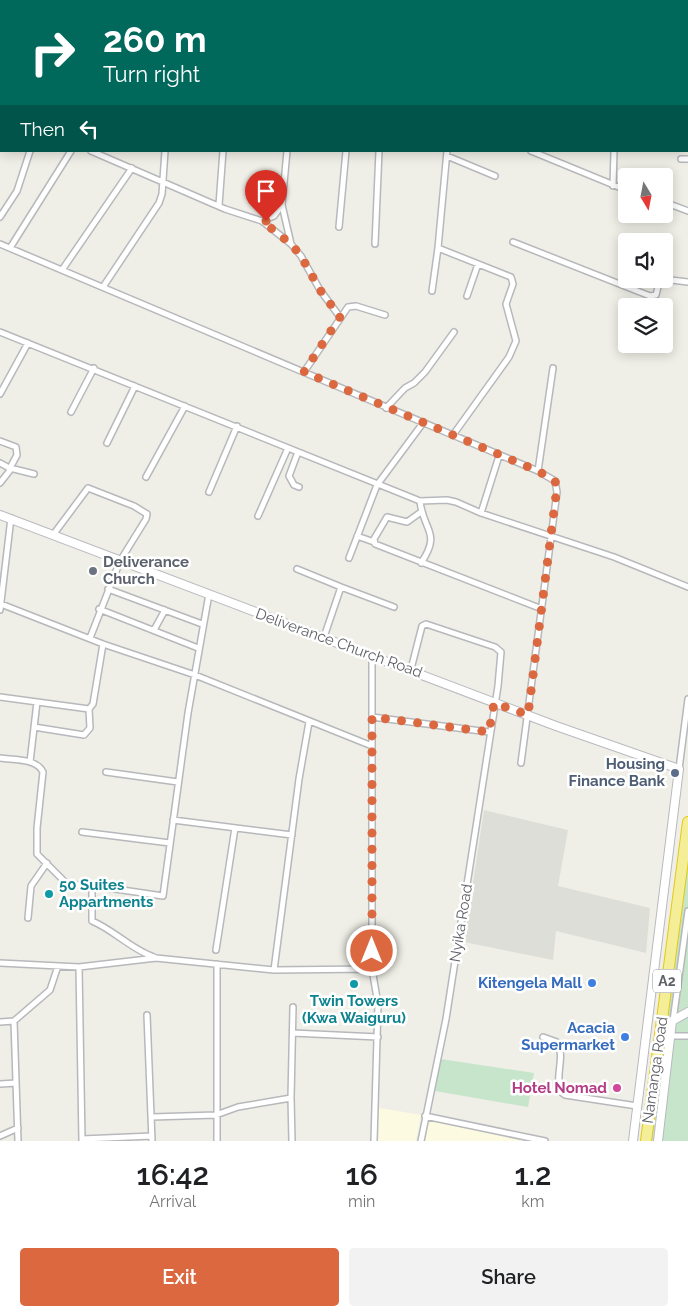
<!DOCTYPE html>
<style>
:root{--surface:#fff;--page:#f2f2f2;--text:#202124;--muted:#757577;--accent:#dc6840}
body{margin:0;font-family:Raleway,sans-serif;background:var(--page);color:var(--text);height:100vh;display:flex;flex-direction:column;font-size:19px;white-space:nowrap}
*{box-sizing:border-box;margin:0}
p{font-size:16px;color:var(--muted)}
.icon{flex:none;width:28px;height:28px;fill:none;stroke:currentColor;stroke-width:2;stroke-linecap:round;stroke-linejoin:round}
.map{position:relative;height:1141px;overflow:hidden}
.side{display:flex;flex-direction:column;background:var(--surface);flex:1}
.side>*{flex:none}
.banner{position:absolute;left:0px;top:0px;width:689px;height:152px;box-shadow:0 2px 12px #0003;background:#00695c;color:#fff;overflow:hidden}
.needle{width:32px;rotate:170deg}
.tools{position:absolute;left:618px;top:168px;display:grid;gap:10px}
.tools a{display:grid;place-items:center;width:55px;height:55px;border-radius:5px;background:var(--surface);box-shadow:0 2px 12px #0003;font-size:25px}
.pin{position:absolute;display:grid;place-items:center;width:42px;height:42px;color:#fff;margin:-51px -21px;border-radius:50% 50% 50% 0;rotate:-45deg;box-shadow:0 0 5px #0007}
.pin .icon{rotate:45deg}
.me{position:absolute;width:55px;margin:-28px;rotate:0deg;stroke-linejoin:round;filter:drop-shadow(0 0 4px #0008)}
.turn{display:flex;align-items:center;gap:18px;height:105px;padding:0 20px;font-size:22px}
.turn .icon{width:65px;height:65px;stroke-width:2.5}
.turn b{display:block;font-size:35px;line-height:42px}
.then{display:flex;align-items:center;height:48px;padding:0 20px;background:#0003;gap:10px;font-size:19px}
.eta{display:flex;justify-content:space-evenly;align-items:center;height:85px;text-align:center}
.eta b{font-size:30px;font-weight:600;line-height:35px}
.cta{display:flex;gap:10px;margin-top:auto;padding:10px 20px}
.cta a{flex:1;height:58px;border-radius:5px;background:var(--accent);color:#fff;font-size:20px;font-weight:600;line-height:58px;text-align:center}
.cta a+a{background:var(--page);color:var(--text)}
.map>svg:first-child{display:block}
.commercial{fill:#fcfae0}
.industrial{fill:#deded9}
.green{fill:#c6e5cb}
.lines{fill:none;stroke-linecap:round;stroke-linejoin:round}
.street-casing{stroke:#b7b8bc;stroke-width:8}
.secondary-casing{stroke:#b8b9bf;stroke-width:10}
.highway-casing{stroke:#e4c812;stroke-width:12}
.street{stroke:#fff;stroke-width:5}
.secondary{stroke:#fff;stroke-width:8}
.highway{stroke:#f5ee98;stroke-width:10}
.route{stroke:#dc6840;stroke-width:9;stroke-dasharray:0 16.2}
.worship-dot{fill:#6b7280;stroke:#fff;stroke-width:2}
.service-dot{fill:#5c6f8a;stroke:#fff;stroke-width:2}
.culture-dot{fill:#0f9aa8;stroke:#fff;stroke-width:2}
.shop-dot{fill:#3f7fe0;stroke:#fff;stroke-width:2}
.hotel-dot{fill:#d1479c;stroke:#fff;stroke-width:2}
.labels{text-anchor:middle;stroke-width:5;stroke-linejoin:round;paint-order:stroke}
.shield{fill:#fff;stroke:#8e9094;stroke-width:1}
.shield-label{font-size:14px;font-weight:bold;fill:#5e6066}
.worship-label{font-size:15px;font-weight:bold;fill:#5b616d;stroke:#fff;text-anchor:start}
.street-label{font-size:15px;fill:#5e6066;stroke:#fff}
.service-label{font-size:15px;font-weight:bold;fill:#4e5e75;stroke:#fff;text-anchor:end}
.culture-label{font-size:15px;font-weight:bold;fill:#0d838f;stroke:#fff;text-anchor:start}
.shop-label{font-size:15px;font-weight:bold;fill:#366cbe;stroke:#fff;text-anchor:end}
.hotel-label{font-size:15px;font-weight:bold;fill:#b23c85;stroke:#fff;text-anchor:end}
</style>
<div class="map">
<svg width="688" height="1141" viewBox="0 0 688 1141">
<rect width="100%" height="100%" fill="#efefe7"/>
<path class="commercial" d="M 374,1107 L 421,1115 L 416,1141 L 374,1141 Z
M 428,1120 L 523,1141 L 425,1141 Z"/>
<path class="industrial" d="M 484,810 L 568,830 L 558,886 L 650,908 L 646,953 L 556,931 L 553,960 L 464,942 Z"/>
<path class="green" d="M 688,822 L 688,1141 L 646,1141 Z
M 441,1059 L 534,1073 L 528,1107 L 435,1091 Z"/>
<g class="lines">
<defs>
<path id="street" d="M 125,0 L 128,1
M 447,0 L 453,1
M 597,0 L 601,1
M 51,1 L 51,0
M 113,1 L 113,0
M 178,1 L 178,0
M 234,1 L 234,0
M 298,1 L 298,0
M 331,1 L 331,0
M 388,1 L 388,0
M 485,1 L 485,0
M 533,1 L 533,0
M 91,151 L 225,209 L 262,221 L 274,216 L 282,205
M 287,151 L 282,205 L 291,244
M 447,151 L 438,248 L 511,277 L 513,284 L 506,304 L 516,341 L 509,357 L 453,435
M 531,151 L 626,190
M 447,156 L 495,176
M 681,159 L 688,159
M 613,186 L 614,151
M 664,202 L 688,211
M 219,205 L 223,151
M 0,217 L 17,191 L 30,151
M 262,221 L 291,244 L 301,256 L 320,290 L 340,317
M 339,227 L 346,151
M 513,242 L 650,296 L 656,295 L 659,283 L 663,279 L 688,282
M 0,244 L 538,471 L 555,481 L 557,492 L 521,763
M 375,244 L 379,151
M 10,248 L 71,151
M 62,270 L 132,168
M 103,287 L 159,203 L 162,194 L 165,151
M 432,291 L 438,248
M 467,296 L 478,264
M 0,332 L 420,501 C 423,531 442,532 421,563
M 304,372 L 348,307 L 356,306 L 385,315
M 0,394 L 28,343
M 386,408 L 405,388 L 414,383 L 425,372 L 454,332
M 71,412 L 94,368
M 0,441 L 16,447 L 17,455 L 10,468 L 34,474
M 107,443 L 135,386
M 298,452 L 289,476 L 294,485 L 299,487
M 0,463 L 11,469 L 0,483
M 538,471 L 553,368
M 146,477 L 185,406
M 209,492 L 237,426
M 420,501 L 447,500 L 456,502 L 481,513 L 614,557 L 688,587
M 421,512 L 407,522 L 387,517 L 374,539 L 375,544 L 542,609
M 481,513 L 499,456
M 258,516 L 288,448
M 53,535 L 88,488 L 134,506 L 147,514 L 146,519 L 120,561 L 90,638
M 357,536 L 374,542
M 349,558 L 377,485 L 423,423
M 297,569 L 341,587
M 108,589 L 202,624
M 1,604 L 103,644 L 195,675 L 372,746
M 99,609 L 198,648
M 0,610 L 11,518
M 154,630 L 165,610
M 324,637 L 341,587 L 394,607
M 372,656 L 372,969 L 378,1004 L 374,1141
M 411,669 L 422,626 L 426,624 L 495,647 L 501,652 L 498,686 L 446,1019 L 421,1141
M 0,697 L 89,709 L 93,704 L 103,644
M 372,717 L 489,732
M 34,727 L 84,735 L 90,728 L 89,709
M 0,758 C 14,760 36,758 43,772 L 37,828 L 37,854 L 67,884 L 92,886 L 92,921 C 114,930 132,950 154,957
M 30,762 L 37,702
M 679,769 L 688,699
M 106,772 L 178,782
M 173,820 L 292,835
M 82,832 L 170,843
M 102,887 L 163,896 L 188,713 L 209,594
M 28,918 L 31,886 L 47,863
M 216,950 L 235,828
M 0,963 L 79,967 L 156,958 L 274,970 L 372,969
M 79,967 L 82,1141
M 274,970 L 299,779 L 309,722
M 147,1015 L 152,1141
M 673,1021 L 688,911
M 0,1022 L 14,1021
M 293,1033 L 378,1037
M 670,1036 L 688,1036
M 543,1037 L 557,1042 C 566,1058 554,1075 561,1092 L 565,1095 L 637,1106
M 0,1084 L 16,1083
M 425,1116 L 545,1141
M 152,1117 L 216,1115 L 238,1107 L 291,1098
M 0,1136 L 18,1128
M 82,1139 L 152,1136
M 18,1141 L 14,1021 L 50,990 L 58,966
M 217,1141 L 217,964
M 292,1141 L 291,1098 L 293,1007"/>
<path id="secondary" d="M 0,515 L 556,726 L 679,769 L 633,1141
M 658,1141 L 672,1021 L 688,1012"/>
<path id="highway" d="M 646,1141 L 688,822"/>
</defs>
<use href="#street" class="street-casing"/>
<use href="#secondary" class="secondary-casing"/>
<use href="#highway" class="highway-casing"/>
<use href="#street" class="street"/>
<use href="#secondary" class="secondary"/>
<use href="#highway" class="highway"/>
</g>
<g class="lines">
<path class="route" d="M 266,221 L 262,221 L 291,244 L 301,256 L 320,290 L 340,317 L 304,372 L 538,471 L 555,481 L 557,487 L 528,715 L 494,703 L 489,732 L 372,717 L 372,951"/>
</g>
<circle class="worship-dot" cx="93" cy="571" r="5"/>
<circle class="service-dot" cx="675" cy="773" r="5"/>
<g class="culture-dot">
<circle cx="49" cy="894" r="5"/>
<circle cx="354" cy="984" r="5"/>
</g>
<g class="shop-dot">
<circle cx="592" cy="983" r="5"/>
<circle cx="625" cy="1037" r="5"/>
</g>
<circle class="hotel-dot" cx="617" cy="1088" r="5"/>
<g class="labels">
<rect class="shield" x="653" y="969.5" width="28" height="23" rx="4"/>
<g class="shield-label">
<text x="667" y="986">A2</text>
</g>
<g class="worship-label">
<text x="103" y="567">Deliverance<tspan x="103" dy="17">Church</tspan></text>
</g>
<g class="street-label">
<text transform="translate(339 643) rotate(20)" y="5">Deliverance Church Road</text>
<text transform="translate(461 923) rotate(-81)" y="5">Nyika Road</text>
<text transform="translate(655 1070) rotate(-82)" y="5">Namanga Road</text>
</g>
<g class="service-label">
<text x="665" y="769">Housing<tspan x="665" dy="17">Finance Bank</tspan></text>
</g>
<g class="culture-label">
<text x="59" y="890">50 Suites<tspan x="59" dy="17">Appartments</tspan></text>
<text x="354" y="1006" text-anchor="middle">Twin Towers<tspan x="354" dy="17">(Kwa Waiguru)</tspan></text>
</g>
<g class="shop-label">
<text x="582" y="988">Kitengela Mall</text>
<text x="615" y="1033">Acacia<tspan x="615" dy="17">Supermarket</tspan></text>
</g>
<g class="hotel-label">
<text x="607" y="1093">Hotel Nomad</text>
</g>
</g>
</svg>
<div class="tools">
<a><svg class="needle" viewBox="-14 -14 28 28"><path d="M0-13l5 13h-10z" fill="#e53935"/><path d="M0 13l5-13h-10z" fill="#757577"/></svg></a>
<a><svg class="icon" aria-label="sound" viewBox="0 0 24 24"><path d="M4 9h4l5-4v14l-5-4H4zM17 9q2 3 0 6"/></svg></a>
<a><svg class="icon" aria-label="layers" viewBox="0 0 24 24"><path d="M12 4l9 5-9 5-9-5zM3 14l9 5 9-5"/></svg></a>
</div>
<div class="pin" style="left:266px;top:221px;background:#d93025"><svg class="icon" aria-label="arrive" viewBox="0 0 24 24"><path d="M6 21V4h12l-3 4 3 4H6"/></svg></div>
<svg class="me" style="left:372px;top:951px" viewBox="-20 -20 40 40"><circle r="17" fill="#dc6840" stroke="#fff" stroke-width="3"/><path d="M0-11L8 9 0 5-8 9z" fill="#fff"/></svg>
<div class="banner">
<div class="turn"><svg class="icon" aria-label="right" viewBox="0 0 24 24"><path d="M7 20v-9h11M14 6l5 5-5 5"/></svg><div><b>260 m</b>Turn right</div></div>
<div class="then">Then<svg class="icon" aria-label="left" viewBox="0 0 24 24"><path d="M17 20v-9H6M10 6l-5 5 5 5"/></svg></div>
</div>
</div>
<section class="side">
<div class="eta">
<div><b>16:42</b><p>Arrival</p></div>
<div><b>16</b><p>min</p></div>
<div><b>1.2</b><p>km</p></div>
</div>
<div class="cta"><a>Exit</a><a>Share</a></div>
</section>
